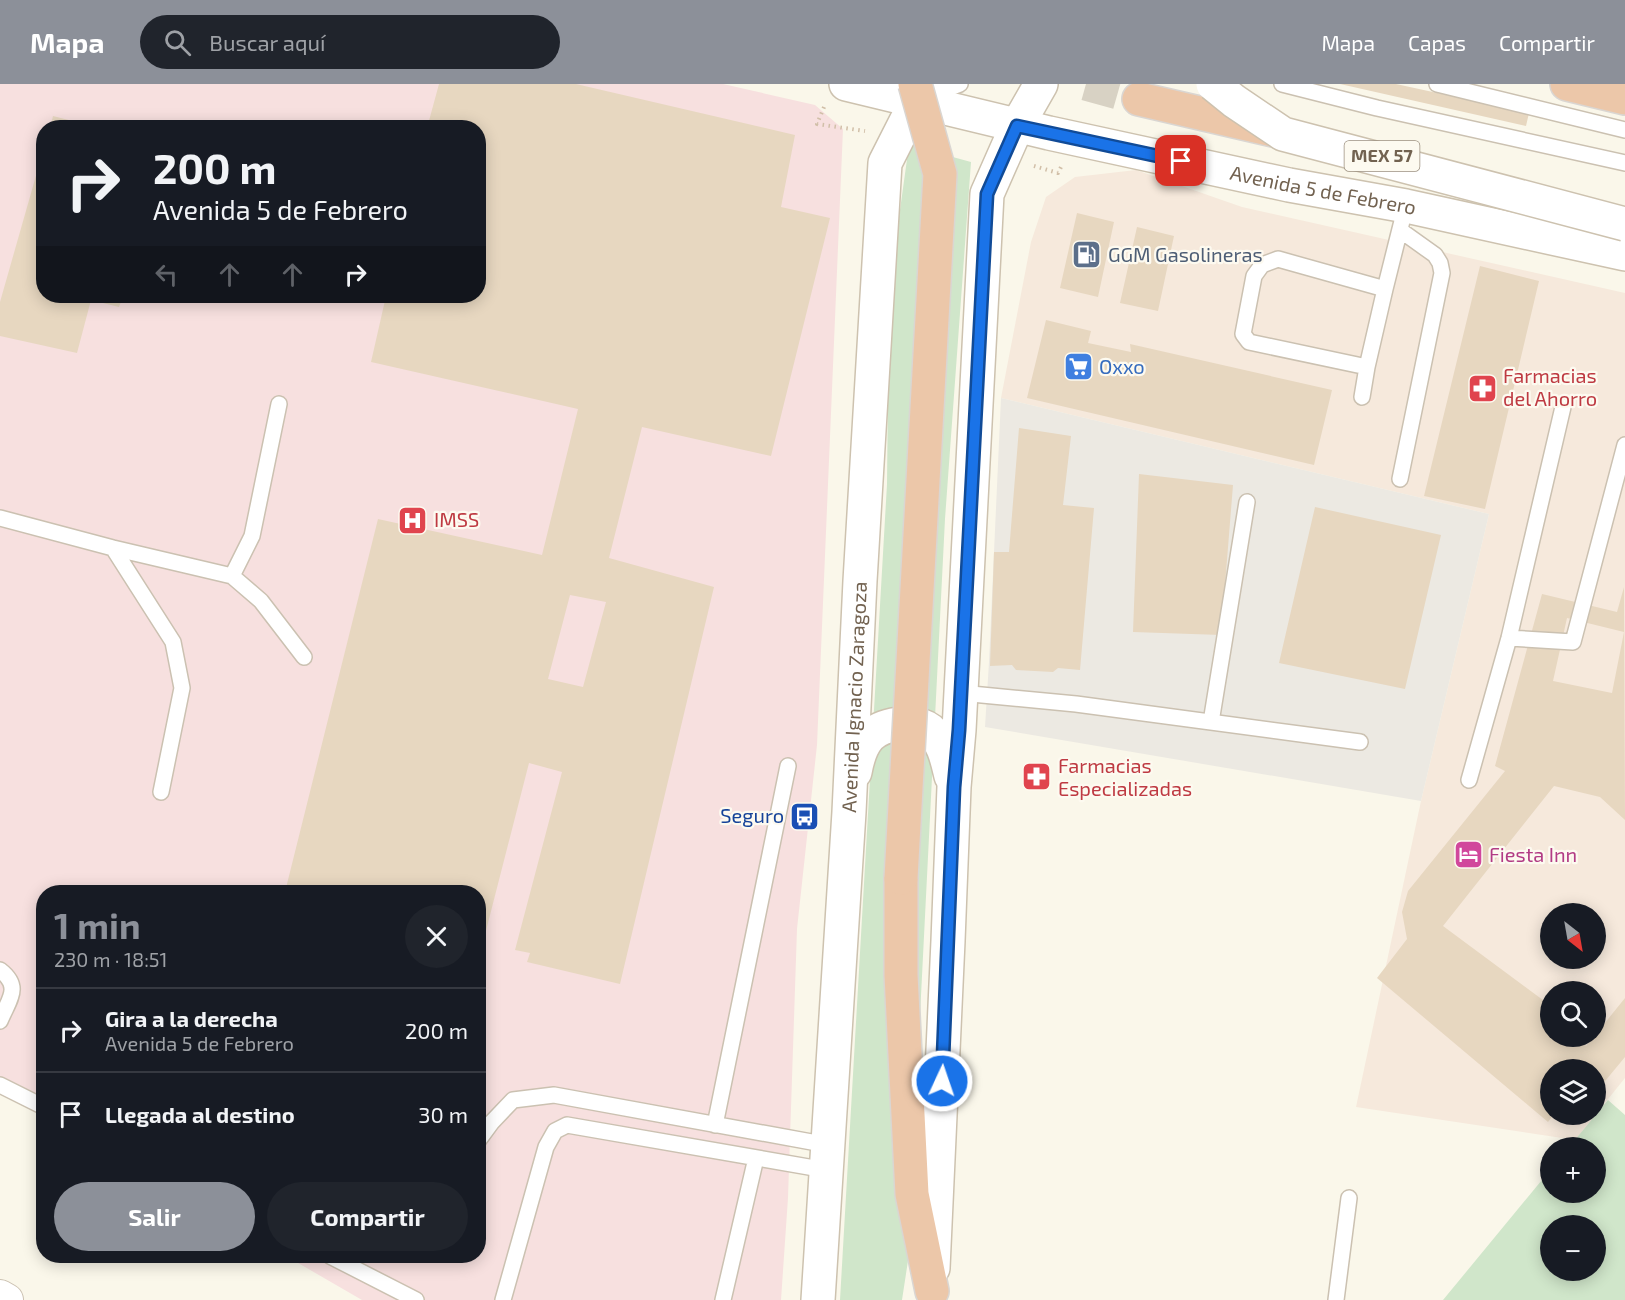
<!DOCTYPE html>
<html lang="es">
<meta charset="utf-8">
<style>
:root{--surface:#171b24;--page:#20242c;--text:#f1f3f6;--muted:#9ea1a6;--line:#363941;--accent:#8c9099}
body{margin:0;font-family:"Exo 2",sans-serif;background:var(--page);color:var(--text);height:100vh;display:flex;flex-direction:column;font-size:22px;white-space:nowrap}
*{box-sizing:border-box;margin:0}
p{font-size:20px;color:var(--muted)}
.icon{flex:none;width:33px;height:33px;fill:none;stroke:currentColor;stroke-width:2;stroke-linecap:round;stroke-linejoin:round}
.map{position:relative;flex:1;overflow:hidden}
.details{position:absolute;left:36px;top:801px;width:450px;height:378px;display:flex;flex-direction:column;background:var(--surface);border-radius:24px;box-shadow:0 3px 15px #0003}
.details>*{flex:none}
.hud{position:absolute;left:36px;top:36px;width:450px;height:183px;border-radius:24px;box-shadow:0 3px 15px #0003;background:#171b24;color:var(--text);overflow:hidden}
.needle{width:39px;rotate:149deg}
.buttons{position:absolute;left:1540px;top:819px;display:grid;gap:12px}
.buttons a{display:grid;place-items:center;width:66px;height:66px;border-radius:50%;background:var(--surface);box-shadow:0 3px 15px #0003;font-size:30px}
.pin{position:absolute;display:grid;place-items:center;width:51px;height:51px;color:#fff;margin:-26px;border-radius:12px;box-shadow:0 3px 9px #0006}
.me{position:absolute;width:66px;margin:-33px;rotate:3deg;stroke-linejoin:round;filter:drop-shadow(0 0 4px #0008)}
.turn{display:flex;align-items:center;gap:21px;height:126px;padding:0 18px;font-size:27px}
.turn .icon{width:78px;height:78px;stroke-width:2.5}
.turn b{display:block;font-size:42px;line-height:51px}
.lanes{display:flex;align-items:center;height:57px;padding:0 18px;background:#0003;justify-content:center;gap:30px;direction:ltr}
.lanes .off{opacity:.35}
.round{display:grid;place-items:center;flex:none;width:63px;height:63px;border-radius:32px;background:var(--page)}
.headline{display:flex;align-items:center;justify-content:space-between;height:102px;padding:0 18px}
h1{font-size:36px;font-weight:700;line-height:45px;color:var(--accent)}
.primary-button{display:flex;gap:12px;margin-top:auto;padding:12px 18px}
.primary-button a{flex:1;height:69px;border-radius:36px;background:var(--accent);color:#fff;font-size:24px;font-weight:700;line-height:69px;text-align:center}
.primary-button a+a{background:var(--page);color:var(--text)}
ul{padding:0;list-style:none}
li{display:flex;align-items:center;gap:18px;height:84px;padding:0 18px;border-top:2px solid var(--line)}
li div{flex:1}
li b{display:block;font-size:22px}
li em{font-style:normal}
header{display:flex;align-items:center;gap:36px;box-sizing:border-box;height:84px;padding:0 30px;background:var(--accent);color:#fff}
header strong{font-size:28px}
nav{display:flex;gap:33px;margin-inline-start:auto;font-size:21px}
.search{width:420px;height:54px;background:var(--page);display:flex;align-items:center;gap:15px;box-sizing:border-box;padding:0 21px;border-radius:33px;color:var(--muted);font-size:22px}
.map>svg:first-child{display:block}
.commercial{fill:#f6e9dc;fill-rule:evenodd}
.industrial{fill:#ece9e2}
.medical{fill:#f7e0df;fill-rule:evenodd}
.green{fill:#d0e6ca;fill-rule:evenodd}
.building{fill:#e7d7c0;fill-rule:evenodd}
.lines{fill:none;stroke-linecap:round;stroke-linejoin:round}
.highway-tunnel{stroke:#d8d2c4;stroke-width:33;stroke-dasharray:33 16;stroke-linecap:butt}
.lane-casing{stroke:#cbc1b1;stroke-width:18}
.street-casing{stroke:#cbc1b1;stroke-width:34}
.secondary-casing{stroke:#cdc2af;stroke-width:36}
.highway-casing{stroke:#dad6d2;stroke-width:36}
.path{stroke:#d1bfa8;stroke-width:4;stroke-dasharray:1.5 4.5;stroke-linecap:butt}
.lane{stroke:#fff;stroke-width:15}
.street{stroke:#fff;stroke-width:32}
.secondary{stroke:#fff;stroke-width:33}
.highway{stroke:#ecc7a9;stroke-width:33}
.secondary-bridge-casing{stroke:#cdc2af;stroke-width:36;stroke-linecap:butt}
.highway-bridge-casing{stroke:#dad6d2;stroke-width:36;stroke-linecap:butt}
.secondary-bridge{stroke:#fff;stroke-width:33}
.highway-bridge{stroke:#ecc7a9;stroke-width:33}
.route-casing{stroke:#114b97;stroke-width:15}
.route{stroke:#1a73e8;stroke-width:10}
.labels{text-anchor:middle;stroke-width:4.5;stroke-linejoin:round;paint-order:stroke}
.shield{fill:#fdfaf0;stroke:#9c9080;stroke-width:1.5}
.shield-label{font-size:18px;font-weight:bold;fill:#726250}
.street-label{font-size:20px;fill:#726250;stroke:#fdfaf0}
.service-label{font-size:20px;fill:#4e5e75;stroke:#fdfaf0;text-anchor:start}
.shop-label{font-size:20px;fill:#366cbe;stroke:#fdfaf0;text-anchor:start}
.health-label{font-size:20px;fill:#be3a42;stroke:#fdfaf0;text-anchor:start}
.transit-label{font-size:20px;fill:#164399;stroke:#fdfaf0;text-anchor:end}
.hotel-label{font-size:20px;fill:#b23c85;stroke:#fdfaf0;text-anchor:start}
</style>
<header>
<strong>Mapa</strong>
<div class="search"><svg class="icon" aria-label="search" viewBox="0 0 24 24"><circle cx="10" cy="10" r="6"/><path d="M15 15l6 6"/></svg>Buscar aquí</div>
<nav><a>Mapa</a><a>Capas</a><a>Compartir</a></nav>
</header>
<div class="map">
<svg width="1625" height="1216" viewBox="0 0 1625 1216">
<rect width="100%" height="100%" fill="#faf7ea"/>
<path class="commercial" d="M 1136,86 L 1242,123 L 1625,209 L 1625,994 L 1596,1030 L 1596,986 L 1551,986 L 1551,1030 L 1596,1030 L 1575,1056 L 1356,1023 L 1421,717 L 1489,430 L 1001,314 L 1031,158 L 1046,113 L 1075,93 ZM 1551,830 L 1596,830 L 1596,874 L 1551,874 ZM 1551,908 L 1596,908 L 1596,952 L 1551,952 Z"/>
<path class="industrial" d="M 1001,314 L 1489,430 L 1421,717 L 985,643 L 989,578 Z"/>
<path class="medical" d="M 0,0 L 723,0 L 815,21 L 843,45 L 817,661 L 797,845 L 788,1114 L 781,1216 L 362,1216 L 286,1172 L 478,1172 L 478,808 L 44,808 L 43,1031 L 0,1006 ZM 44,44 L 478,44 L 478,212 L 44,212 Z"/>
<path class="green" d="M 909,61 L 971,78 L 945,435 L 914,1051 L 911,1157 L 902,1216 L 840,1216 L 887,400 L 889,205 Z
M 1608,1016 L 1625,1031 L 1625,1216 L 1443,1216 L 1551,1085 L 1551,1108 L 1596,1108 L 1596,1064 L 1569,1063 ZM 1551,1142 L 1596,1142 L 1596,1186 L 1551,1186 Z"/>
<path class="building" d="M 439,0 L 576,0 L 795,51 L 781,123 L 830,134 L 771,372 L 642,343 L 609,474 L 714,503 L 620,900 L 527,878 L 530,869 L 515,866 L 562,688 L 529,679 L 479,874 L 478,808 L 285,808 L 378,435 L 542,471 L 578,325 L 371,278 L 386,212 L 478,212 L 478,44 L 427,44 ZM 570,511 L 606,518 L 583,603 L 548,595 Z
M 1340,0 L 1396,0 L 1529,29 L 1526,42 Z
M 53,32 L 96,43 L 96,44 L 50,44 Z
M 43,67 L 44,212 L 123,212 L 119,223 L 91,216 L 77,269 L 0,252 L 0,218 Z
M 1077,129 L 1114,138 L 1098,213 L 1060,204 Z
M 1137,143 L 1174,152 L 1158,227 L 1120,219 Z
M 1480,182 L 1539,197 L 1485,425 L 1424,412 Z
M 1046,236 L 1091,247 L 1088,259 L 1131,268 L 1130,260 L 1332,306 L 1314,381 L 1027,314 Z
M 1019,344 L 1071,352 L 1063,421 L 1094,424 L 1080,586 L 1058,584 L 1053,588 L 1016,586 L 1012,581 L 990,582 L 994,468 L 1009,468 Z
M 1139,390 L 1233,401 L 1221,551 L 1133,548 Z
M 1315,423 L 1441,451 L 1405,605 L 1279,579 Z
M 1624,503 L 1625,736 L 1600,713 L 1554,702 L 1443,842 L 1551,922 L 1551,952 L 1574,952 L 1586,962 L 1594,952 L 1596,952 L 1596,950 L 1625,914 L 1625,973 L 1596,1008 L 1596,986 L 1551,986 L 1551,1030 L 1554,1030 L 1548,1038 L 1377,894 L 1407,855 L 1402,828 L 1408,807 L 1505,687 L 1495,682 L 1542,510 L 1617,528 ZM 1567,534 L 1624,548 L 1612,609 L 1553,597 Z"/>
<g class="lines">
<path class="highway-tunnel" d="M 1086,0 L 1139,15"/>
<defs>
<path id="lane" d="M 1282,0 L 1377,24 L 1625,79
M 1437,0 L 1625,46
M 924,14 L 960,0
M 1400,146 L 1435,171 L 1440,179 L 1442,189 L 1400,395
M 1367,283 L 1249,258 L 1243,250 L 1254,192 L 1262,181 L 1278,175 L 1385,205
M 1362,313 L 1367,283 L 1385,205 L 1402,137
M 0,434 L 113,464 L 232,492 L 261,517 L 304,573
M 113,464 L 173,558 L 182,604 L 161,708
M 232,492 L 252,452 L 279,320
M 1509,554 L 1573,558 L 1625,361
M 961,609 L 1076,620 L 1360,658
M 1211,638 L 1247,418
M 1469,696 L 1509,554 L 1563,323
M 0,886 C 22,903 9,915 0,937
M 0,1001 L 44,1023
M 715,1041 L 788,682
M 478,1057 L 492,1038 L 513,1016 L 554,1011 L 828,1061
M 330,1172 L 416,1216
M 503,1216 L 546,1063 L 555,1047 L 567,1041 L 826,1086
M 723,1216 L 756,1074
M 1336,1216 L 1349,1114"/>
<path id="street" d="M 0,1212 L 7,1216"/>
<g id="secondary">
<path id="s1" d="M 846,0 L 1049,49 L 1289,101 L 1406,122 L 1625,170"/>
<path d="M 855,688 C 857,677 861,662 869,653 C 881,640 915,634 930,646 C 944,658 947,676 951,692"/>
<path d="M 933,1184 L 948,857 L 954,703 L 959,646 L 987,110 L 1017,42 L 1041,0"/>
<path id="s2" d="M 818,1216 L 849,728 L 860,497 L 885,79 L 925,0"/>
</g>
<path id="highway" d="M 1567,0 L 1625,14
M 1139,15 L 1277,47
M 901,794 L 901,891 L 912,1110 L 932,1207"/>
</defs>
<use href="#lane" class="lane-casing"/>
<use href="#street" class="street-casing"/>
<use href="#secondary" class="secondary-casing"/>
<use href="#highway" class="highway-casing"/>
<path class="path" d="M 824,23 L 817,40 L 865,47
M 1034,82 L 1058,89 L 1061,83"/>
<use href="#lane" class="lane"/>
<use href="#street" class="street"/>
<use href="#secondary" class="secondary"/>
<use href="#highway" class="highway"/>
<defs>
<path id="secondary-bridge" d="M 1213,0 L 1234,17 L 1283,50 L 1625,140"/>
<path id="highway-bridge" d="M 901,794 L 940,90 L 915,0"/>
</defs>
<use href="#secondary-bridge" class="secondary-bridge-casing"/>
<use href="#highway-bridge" class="highway-bridge-casing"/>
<use href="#secondary-bridge" class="secondary-bridge"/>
<use href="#highway-bridge" class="highway-bridge"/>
</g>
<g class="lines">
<defs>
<path id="route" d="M 942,997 L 954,703 L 959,646 L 987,110 L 1017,42 L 1181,77"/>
</defs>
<use href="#route" class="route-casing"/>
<use href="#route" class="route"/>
</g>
<defs>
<symbol id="fuel-square" viewBox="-11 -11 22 22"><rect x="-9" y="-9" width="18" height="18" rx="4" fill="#5c6f8a" stroke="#fdfaf0"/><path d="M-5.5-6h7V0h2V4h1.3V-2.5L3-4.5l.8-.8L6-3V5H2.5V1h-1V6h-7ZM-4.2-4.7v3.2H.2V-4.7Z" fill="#fff"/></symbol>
<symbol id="supermarket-square" viewBox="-11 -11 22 22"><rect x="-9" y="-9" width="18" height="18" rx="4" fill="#3f7fe0" stroke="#fdfaf0"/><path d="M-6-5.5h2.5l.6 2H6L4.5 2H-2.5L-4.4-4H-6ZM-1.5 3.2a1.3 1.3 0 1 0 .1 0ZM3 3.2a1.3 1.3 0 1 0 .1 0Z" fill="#fff"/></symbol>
<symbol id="pharmacy-square" viewBox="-11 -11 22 22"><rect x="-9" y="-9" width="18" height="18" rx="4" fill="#e0444e" stroke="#fdfaf0"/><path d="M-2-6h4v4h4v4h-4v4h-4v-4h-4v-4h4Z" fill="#fff"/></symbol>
<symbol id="hospital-square" viewBox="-11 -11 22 22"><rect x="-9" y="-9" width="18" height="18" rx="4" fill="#e0444e" stroke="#fdfaf0"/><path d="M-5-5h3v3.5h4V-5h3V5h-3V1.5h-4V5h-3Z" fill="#fff"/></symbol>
<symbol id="bus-square" viewBox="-11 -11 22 22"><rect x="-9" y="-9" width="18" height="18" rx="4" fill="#1a4fb4" stroke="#fdfaf0"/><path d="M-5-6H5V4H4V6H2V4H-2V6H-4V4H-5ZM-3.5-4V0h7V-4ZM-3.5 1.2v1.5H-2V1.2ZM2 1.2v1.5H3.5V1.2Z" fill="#fff"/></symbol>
<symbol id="hotel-square" viewBox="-11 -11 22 22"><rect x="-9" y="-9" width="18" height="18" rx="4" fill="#d1479c" stroke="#fdfaf0"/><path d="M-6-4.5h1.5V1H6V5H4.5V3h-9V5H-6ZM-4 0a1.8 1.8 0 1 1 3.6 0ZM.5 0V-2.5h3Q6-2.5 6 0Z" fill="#fff"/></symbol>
</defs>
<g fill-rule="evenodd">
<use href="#fuel-square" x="1070" y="154" width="33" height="33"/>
<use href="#supermarket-square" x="1062" y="266" width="33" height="33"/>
<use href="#pharmacy-square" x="1466" y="288" width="33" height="33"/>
<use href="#hospital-square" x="396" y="420" width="33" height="33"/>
<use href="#pharmacy-square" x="1020" y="676" width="33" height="33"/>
<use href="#bus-square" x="788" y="716" width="33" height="33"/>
<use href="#hotel-square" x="1452" y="754" width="33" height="33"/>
</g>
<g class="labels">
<rect class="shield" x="1344.5" y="57" width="75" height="30" rx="4.5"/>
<g class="shield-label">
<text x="1382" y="78">MEX 57</text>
</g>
<g class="street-label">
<text dy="7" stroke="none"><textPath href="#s1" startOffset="489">Avenida 5 de Febrero</textPath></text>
<text dy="7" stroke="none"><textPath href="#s2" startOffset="604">Avenida Ignacio Zaragoza</textPath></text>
</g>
<g class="service-label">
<text x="1108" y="178">GGM Gasolineras</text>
</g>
<g class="shop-label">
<text x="1099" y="290">Oxxo</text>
</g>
<g class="health-label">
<text x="1503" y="299">Farmacias<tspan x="1503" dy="23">del Ahorro</tspan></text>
<text x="434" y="443">IMSS</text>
<text x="1058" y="689">Farmacias<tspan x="1058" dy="23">Especializadas</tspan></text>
</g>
<g class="transit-label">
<text x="784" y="739">Seguro</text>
</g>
<g class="hotel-label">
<text x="1489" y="778">Fiesta Inn</text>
</g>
</g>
</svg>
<div class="buttons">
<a><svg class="needle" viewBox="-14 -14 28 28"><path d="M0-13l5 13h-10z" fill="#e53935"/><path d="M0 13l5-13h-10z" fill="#9ea1a6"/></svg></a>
<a><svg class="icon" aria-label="search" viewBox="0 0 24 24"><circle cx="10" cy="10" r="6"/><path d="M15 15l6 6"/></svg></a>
<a><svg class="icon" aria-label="layers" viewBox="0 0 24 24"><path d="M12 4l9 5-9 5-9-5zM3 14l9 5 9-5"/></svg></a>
<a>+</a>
<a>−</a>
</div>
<div class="pin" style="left:1181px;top:77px;background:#d93025"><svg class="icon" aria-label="arrive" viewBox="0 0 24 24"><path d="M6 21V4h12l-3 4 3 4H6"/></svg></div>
<svg class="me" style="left:942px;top:997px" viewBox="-20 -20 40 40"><circle r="17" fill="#1a73e8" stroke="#fff" stroke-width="3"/><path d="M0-11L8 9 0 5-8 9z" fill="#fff"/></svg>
<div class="hud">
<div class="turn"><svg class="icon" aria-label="right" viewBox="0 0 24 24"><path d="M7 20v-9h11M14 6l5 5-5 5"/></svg><div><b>200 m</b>Avenida 5 de Febrero</div></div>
<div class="lanes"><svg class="icon off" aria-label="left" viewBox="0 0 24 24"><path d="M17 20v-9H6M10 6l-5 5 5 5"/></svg><svg class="icon off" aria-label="ahead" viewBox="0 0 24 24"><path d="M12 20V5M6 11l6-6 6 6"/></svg><svg class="icon off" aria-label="ahead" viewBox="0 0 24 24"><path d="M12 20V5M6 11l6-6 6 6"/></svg><svg class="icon" aria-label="right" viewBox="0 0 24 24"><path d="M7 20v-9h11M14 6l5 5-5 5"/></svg></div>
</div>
<section class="details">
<div class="headline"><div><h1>1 min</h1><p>230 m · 18:51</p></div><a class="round"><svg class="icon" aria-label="close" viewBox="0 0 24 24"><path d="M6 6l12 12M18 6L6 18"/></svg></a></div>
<ul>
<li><svg class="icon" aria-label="right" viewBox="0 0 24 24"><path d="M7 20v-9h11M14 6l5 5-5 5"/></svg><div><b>Gira a la derecha</b><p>Avenida 5 de Febrero</p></div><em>200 m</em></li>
<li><svg class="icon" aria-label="arrive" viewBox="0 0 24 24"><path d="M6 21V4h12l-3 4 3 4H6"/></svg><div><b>Llegada al destino</b></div><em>30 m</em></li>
</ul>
<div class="primary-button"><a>Salir</a><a>Compartir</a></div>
</section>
</div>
